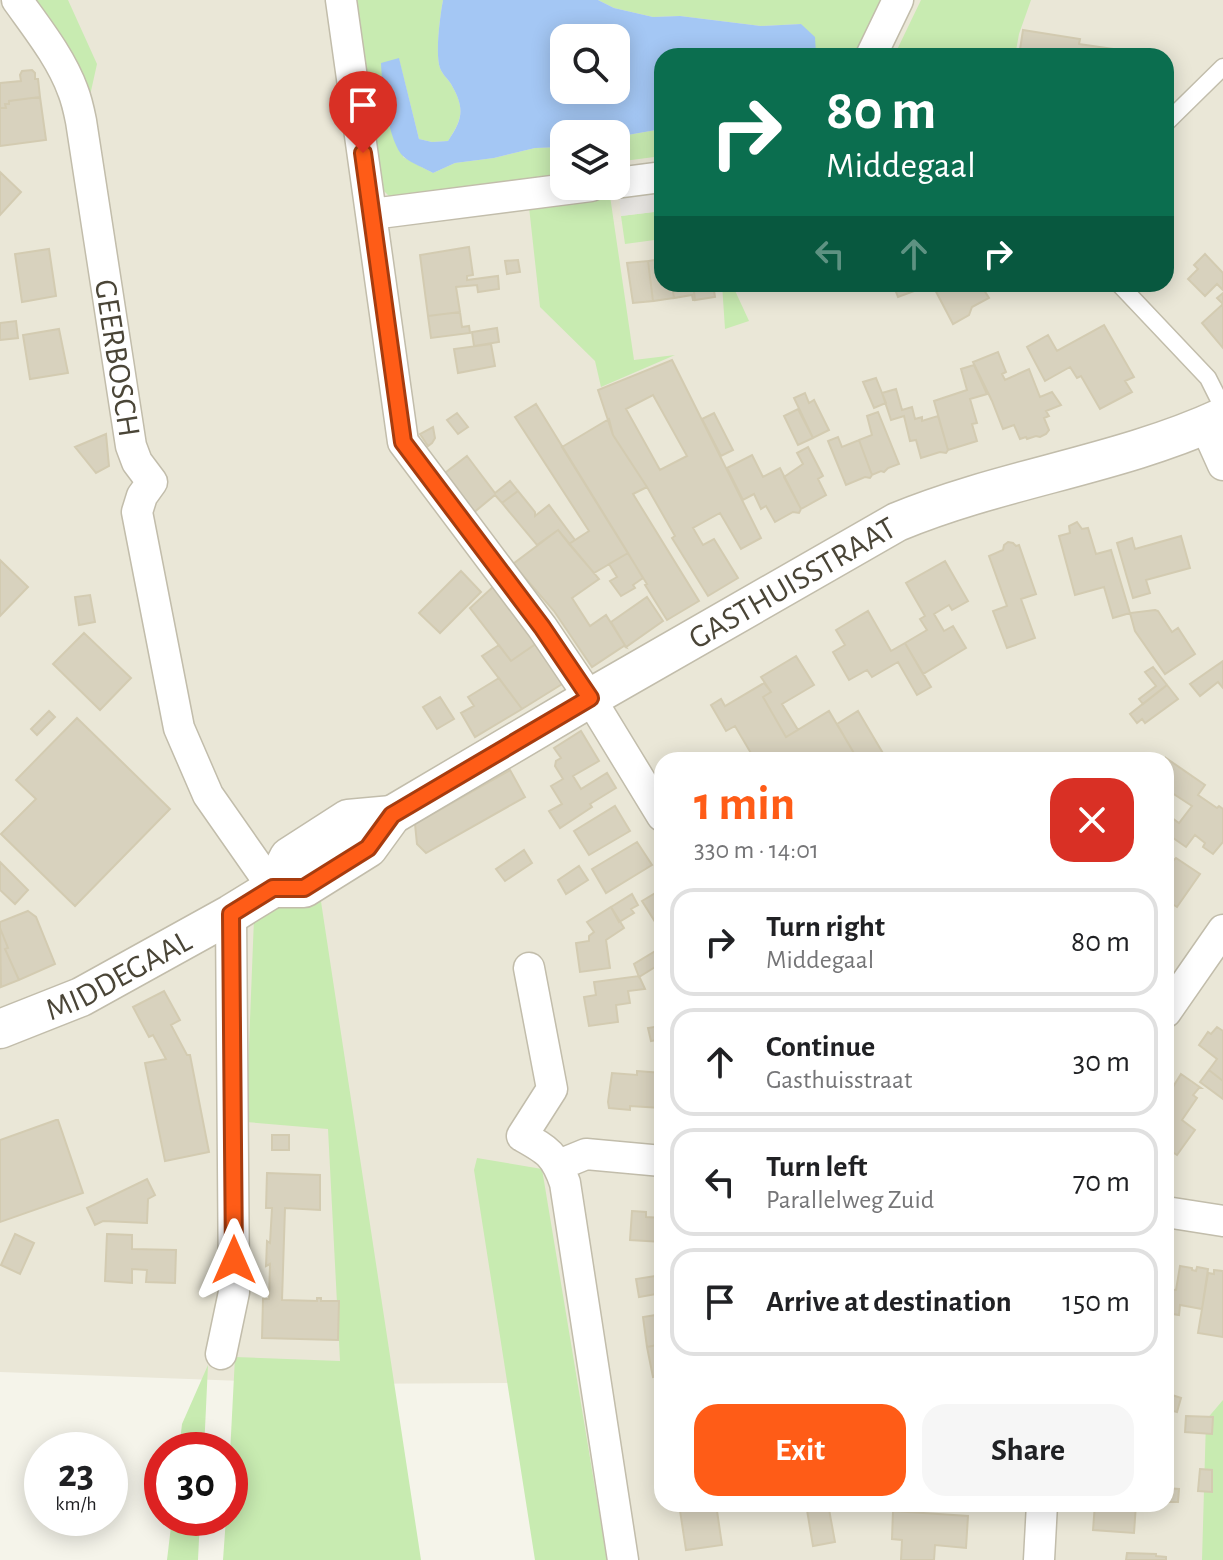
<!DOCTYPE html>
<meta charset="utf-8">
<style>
:root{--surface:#fff;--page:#f6f6f6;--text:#202124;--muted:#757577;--line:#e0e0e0;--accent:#ff5c17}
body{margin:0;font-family:"Alegreya Sans",sans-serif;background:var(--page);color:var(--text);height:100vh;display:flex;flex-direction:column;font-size:30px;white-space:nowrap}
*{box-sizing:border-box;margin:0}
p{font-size:26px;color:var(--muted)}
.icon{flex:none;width:44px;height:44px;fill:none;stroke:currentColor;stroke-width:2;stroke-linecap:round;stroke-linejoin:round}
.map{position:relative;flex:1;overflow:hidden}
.drawer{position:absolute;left:654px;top:752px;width:520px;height:760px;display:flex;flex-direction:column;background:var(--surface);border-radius:24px;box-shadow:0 4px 20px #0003}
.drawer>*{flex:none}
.top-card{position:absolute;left:654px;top:48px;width:520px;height:244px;border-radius:24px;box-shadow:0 4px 20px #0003;background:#0b6e4f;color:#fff;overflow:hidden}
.controls{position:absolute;left:550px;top:24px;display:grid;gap:16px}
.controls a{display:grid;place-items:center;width:80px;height:80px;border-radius:16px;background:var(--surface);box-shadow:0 4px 20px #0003;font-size:40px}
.speed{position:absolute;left:24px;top:1432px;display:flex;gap:16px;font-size:40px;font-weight:700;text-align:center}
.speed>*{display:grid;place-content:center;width:104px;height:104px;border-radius:50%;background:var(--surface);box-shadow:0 4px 20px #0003;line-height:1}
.speed small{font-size:20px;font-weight:400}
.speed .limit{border:12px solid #d22;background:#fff;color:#111}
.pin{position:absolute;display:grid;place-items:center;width:68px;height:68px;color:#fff;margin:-82px -34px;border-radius:50% 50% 50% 0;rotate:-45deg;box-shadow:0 0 8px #0007}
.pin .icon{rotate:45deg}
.me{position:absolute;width:88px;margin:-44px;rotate:0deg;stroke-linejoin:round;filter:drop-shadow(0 0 6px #0008)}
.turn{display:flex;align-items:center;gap:28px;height:168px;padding:0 40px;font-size:36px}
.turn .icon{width:104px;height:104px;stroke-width:2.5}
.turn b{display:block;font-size:56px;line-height:68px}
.lanes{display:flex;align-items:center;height:76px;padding:0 40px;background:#0003;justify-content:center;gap:40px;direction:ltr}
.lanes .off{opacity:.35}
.round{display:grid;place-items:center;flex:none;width:84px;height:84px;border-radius:24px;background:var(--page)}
.headline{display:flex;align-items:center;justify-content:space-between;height:136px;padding:0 40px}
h1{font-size:48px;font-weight:700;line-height:60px;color:var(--accent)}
.action{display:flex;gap:16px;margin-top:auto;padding:16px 40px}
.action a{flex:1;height:92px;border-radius:24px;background:var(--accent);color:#fff;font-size:32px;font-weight:700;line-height:92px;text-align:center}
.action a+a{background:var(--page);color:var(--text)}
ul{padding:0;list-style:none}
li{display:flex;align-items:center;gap:24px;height:108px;margin:0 16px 12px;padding:0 24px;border:4px solid var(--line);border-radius:24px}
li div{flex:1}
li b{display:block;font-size:30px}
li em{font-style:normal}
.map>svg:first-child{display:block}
.residential{fill:#eae7d7;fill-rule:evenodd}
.green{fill:#c8ebb1}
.parking{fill:#e7e5e1}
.water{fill:#a4c7f4;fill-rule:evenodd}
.building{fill:#d8d2be;stroke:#d3cbb1;stroke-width:2;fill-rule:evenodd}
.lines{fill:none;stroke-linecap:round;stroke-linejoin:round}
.service-casing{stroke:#c2bdab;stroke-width:19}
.minor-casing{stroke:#c2bdab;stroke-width:33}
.tertiary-casing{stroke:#c2bdab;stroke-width:41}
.service{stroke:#fff;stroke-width:16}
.minor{stroke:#fff;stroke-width:30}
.tertiary{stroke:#fff;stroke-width:38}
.route-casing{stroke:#a63c0f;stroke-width:20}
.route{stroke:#ff5c17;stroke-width:14}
.labels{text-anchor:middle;stroke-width:6;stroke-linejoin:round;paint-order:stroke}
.street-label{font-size:32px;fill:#4a4537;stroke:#fff}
</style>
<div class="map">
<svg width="1223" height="1560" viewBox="0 0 1223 1560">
<rect width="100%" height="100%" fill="#f5f4ea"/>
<path class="residential" d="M 0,0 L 1223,0 L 1223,1560 L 556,1560 L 518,1383 L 324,1384 L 0,1372 ZM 564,38 L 616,38 L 616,90 L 564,90 ZM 662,56 L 1166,56 L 1166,284 L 662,284 ZM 564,134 L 616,134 L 616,186 L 564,186 ZM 662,760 L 1166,760 L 1166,1504 L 662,1504 Z"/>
<path class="green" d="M 31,0 L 68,0 L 97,64 L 89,100 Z
M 351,0 L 443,0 C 440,16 435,54 440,68 C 442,74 448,79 451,84 C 465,108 463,118 448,141 L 432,142 L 419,139 L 399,59 L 403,157 L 433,173 L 455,163 L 494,158 L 535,148 L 564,147 L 564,178 L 390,197 L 378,185 Z
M 598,0 L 883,0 L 855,56 L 814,56 L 816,54 L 801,24 L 761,26 L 680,16 L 653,17 L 614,8 Z
M 921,0 L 1031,0 L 1019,34 L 1015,56 L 894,56 Z
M 662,129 L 662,156 L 616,162 L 616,137 Z
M 610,196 L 634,360 L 675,355 L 601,387 L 595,361 L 540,307 L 529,207 Z
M 662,211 L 662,239 L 625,244 L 621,216 Z
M 722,284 L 732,284 L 749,321 L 725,329 Z
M 320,895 L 421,1560 L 223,1560 L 226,1518 L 230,1518 L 230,1454 L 235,1357 L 340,1361 L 328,1129 L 246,1122 L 254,918 L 262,912 Z
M 477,1158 L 542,1169 L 607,1560 L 535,1560 L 474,1170 Z
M 208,1365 L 204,1450 L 179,1450 L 182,1424 Z
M 1223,1400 L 1223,1560 L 1202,1560 L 1206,1420 Z
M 172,1518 L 200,1518 L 198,1560 L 167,1560 Z"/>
<path class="parking" d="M 662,190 L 662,211 L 621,216 L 619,195 Z"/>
<path class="water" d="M 443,0 L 598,0 L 614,8 L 653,17 L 680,16 L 761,26 L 801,24 L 815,37 L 816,54 L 814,56 L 662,56 L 662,129 L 616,137 L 616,134 L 564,134 L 564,147 L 535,148 L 494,158 L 455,163 L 433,173 C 425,168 412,164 404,157 C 388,143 382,86 381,63 L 399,58 L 419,139 L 432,142 L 448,141 C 463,119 465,108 451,84 C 448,79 442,74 440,68 C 435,54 440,16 443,0 ZM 564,38 L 616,38 L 616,90 L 564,90 Z"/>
<path class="building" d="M 1023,30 L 1080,39 L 1079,44 L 1113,49 L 1120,56 L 1019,56 Z
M 32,70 L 35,73 L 35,79 L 38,79 L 40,97 L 9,101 L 9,104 L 5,104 L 6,108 L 0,108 L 0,83 L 21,81 L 20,75 L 22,71 Z
M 40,97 L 46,140 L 0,146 L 0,108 L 6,108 L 5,104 L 9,104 L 9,101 Z
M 0,172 L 21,192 L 0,215 Z
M 469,247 L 473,275 L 467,276 L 467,280 L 498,276 L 499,289 L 478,292 L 477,285 L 456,287 L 460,312 L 428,316 L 420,255 Z
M 49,249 L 56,296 L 22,302 L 15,254 Z
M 1205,254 L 1223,273 L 1223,290 L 1217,284 L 1205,296 L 1188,279 L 1198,269 L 1194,265 Z
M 662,259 L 662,284 L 672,284 L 674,298 L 653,301 L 648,261 Z
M 518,260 L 520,272 L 507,274 L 505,261 Z
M 648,261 L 653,301 L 633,303 L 627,263 Z
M 672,284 L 693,284 L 695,300 L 693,300 L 692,295 L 674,298 Z
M 693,284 L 713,284 L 715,297 L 695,300 Z
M 893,284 L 927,284 L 928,286 L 898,297 Z
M 932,284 L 980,284 L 989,298 L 972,307 L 969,315 L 953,324 Z
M 1223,293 L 1223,348 L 1202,323 L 1223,304 L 1217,298 Z
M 460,312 L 462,327 L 469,326 L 470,333 L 431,338 L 428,316 Z
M 16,321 L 18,338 L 0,340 L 0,323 Z
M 1104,325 L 1134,377 L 1125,381 L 1132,392 L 1100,409 L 1081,376 L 1077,378 L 1070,367 L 1045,381 L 1027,347 L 1048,335 L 1057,351 Z
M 497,328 L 499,342 L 474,346 L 472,332 Z
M 59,329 L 68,373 L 30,379 L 23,335 Z
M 491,344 L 495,366 L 458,373 L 454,349 Z
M 998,352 L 1006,372 L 1002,374 L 1005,380 L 1029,369 L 1040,397 L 1052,392 L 1061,405 L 1046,411 L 1049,416 L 1044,418 L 1049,430 L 1046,434 L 1040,437 L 1036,436 L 1027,439 L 1026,437 L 1020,439 L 1014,425 L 1003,429 L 992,401 L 973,362 Z
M 672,360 L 761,538 L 741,549 L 720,513 L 693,528 L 703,545 L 714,539 L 738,578 L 708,596 L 672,538 L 675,536 L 647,487 L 613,435 L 598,390 ZM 653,395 L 687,456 L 660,470 L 626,409 Z
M 974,365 L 987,394 L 970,399 L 977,423 L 972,424 L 977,441 L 948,450 L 934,401 L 967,390 L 961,369 Z
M 876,378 L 886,403 L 874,408 L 863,382 Z
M 896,389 L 902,410 L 912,407 L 915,419 L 922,417 L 922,421 L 938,416 L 948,450 L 946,453 L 940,452 L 921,458 L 916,440 L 910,441 L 904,416 L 891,420 L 882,393 Z
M 805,393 L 809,403 L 814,400 L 829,430 L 813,438 L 794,398 Z
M 536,404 L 628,553 L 594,573 L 569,544 L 589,531 L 515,417 Z
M 798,409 L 813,438 L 798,445 L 784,416 Z
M 878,412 L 899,464 L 888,468 L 884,472 L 881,471 L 872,475 L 859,440 L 872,435 L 867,416 Z
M 457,413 L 468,427 L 458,434 L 447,420 Z
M 714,413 L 733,450 L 721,456 L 702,419 Z
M 609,419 L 613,435 L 647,487 L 633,494 L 699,601 L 667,620 L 645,585 L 647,584 L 562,447 Z
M 433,427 L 435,438 L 432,443 L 428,446 L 420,434 Z
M 106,434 L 109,466 L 96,473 L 75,447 Z
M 838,437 L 842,447 L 859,440 L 872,475 L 870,478 L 865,477 L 846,485 L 828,441 Z
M 808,447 L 823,476 L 818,479 L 826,495 L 801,509 L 784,477 L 803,464 L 797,453 Z
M 752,455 L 763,477 L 780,468 L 801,509 L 799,513 L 793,512 L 775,522 L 766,506 L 761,509 L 754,494 L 743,500 L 727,468 Z
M 467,456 L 495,493 L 510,481 L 518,491 L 502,503 L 495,495 L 472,514 L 441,476 Z
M 518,491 L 535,512 L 535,516 L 549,505 L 575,540 L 569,544 L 558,530 L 537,545 L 502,503 Z
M 1077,522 L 1082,529 L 1088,528 L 1096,554 L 1111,550 L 1130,613 L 1113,618 L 1104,587 L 1075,595 L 1059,536 L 1070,533 L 1069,526 Z
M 558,530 L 599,579 L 572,598 L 590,626 L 606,615 L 626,647 L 624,646 L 592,667 L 554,611 L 513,564 Z
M 1181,536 L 1190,568 L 1146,580 L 1150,593 L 1133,598 L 1117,543 L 1132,538 L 1135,549 Z
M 1008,542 L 1013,543 L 1016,546 L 1019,545 L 1036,594 L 1021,599 L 1035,638 L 1007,648 L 993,611 L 1007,606 L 989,556 L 1003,550 L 1004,545 Z
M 628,553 L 643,578 L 633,585 L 635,588 L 621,596 L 610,581 L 617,577 L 609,564 Z
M 0,560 L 28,587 L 0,616 Z
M 945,561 L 968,601 L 952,610 L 949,605 L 934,614 L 944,631 L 953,626 L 966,648 L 923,674 L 905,643 L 927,630 L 920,619 L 925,616 L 906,583 Z
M 461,571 L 481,592 L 440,633 L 419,613 Z
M 495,585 L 540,641 L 511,661 L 470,608 Z
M 90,595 L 95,622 L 79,625 L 75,597 Z
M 647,597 L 663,621 L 626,647 L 611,622 Z
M 1155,610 L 1158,611 L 1172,632 L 1178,628 L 1195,654 L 1165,674 L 1135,631 L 1130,613 Z
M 868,611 L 891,651 L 905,643 L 931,687 L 917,695 L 898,662 L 872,677 L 867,670 L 849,680 L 833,652 L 845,645 L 836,630 Z
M 84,633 L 131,678 L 100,710 L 53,664 Z
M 540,641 L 567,681 L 522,709 L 482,656 L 499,645 L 511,661 Z
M 796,656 L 814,685 L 782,704 L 798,730 L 786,737 L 763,697 L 771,692 L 761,677 Z
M 1223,661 L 1223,688 L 1218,682 L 1200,696 L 1190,684 Z
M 1153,667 L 1167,685 L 1143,704 L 1139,699 L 1156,686 L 1145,672 Z
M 499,678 L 522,709 L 475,737 L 461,713 L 474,706 L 468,697 Z
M 764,683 L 771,692 L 763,697 L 786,737 L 829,711 L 858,760 L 755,760 L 735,726 L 726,731 L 711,705 L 721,699 L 725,706 Z
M 1167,685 L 1178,699 L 1145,723 L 1142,719 L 1137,723 L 1130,714 Z
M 440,697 L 454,719 L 437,729 L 423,707 Z
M 49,711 L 55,717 L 37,735 L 31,729 Z
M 858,711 L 887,760 L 858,760 L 837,724 Z
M 77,718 L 170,809 L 75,906 L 1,834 L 36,799 L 16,780 Z
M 581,731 L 599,761 L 573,776 L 581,789 L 607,773 L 616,788 L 590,804 L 592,807 L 560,828 L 549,811 L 562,804 L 551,786 L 563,779 L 555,766 L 556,761 L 561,758 L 554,748 Z
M 1166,758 L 1205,785 L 1198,795 L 1217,808 L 1219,806 L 1223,809 L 1223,842 L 1213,854 L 1203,847 L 1205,843 L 1195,835 L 1186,847 L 1166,833 L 1168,815 L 1179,823 L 1192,806 L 1166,789 Z
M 510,770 L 525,797 L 426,853 L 417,844 L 415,824 Z
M 615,806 L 630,831 L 589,855 L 574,831 Z
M 637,842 L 652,865 L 606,893 L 592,869 Z
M 524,850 L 532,863 L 505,881 L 496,869 Z
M 1166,855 L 1174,860 L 1176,858 L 1200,874 L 1177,907 L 1166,900 Z
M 0,862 L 28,890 L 15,904 L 0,890 Z
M 579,866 L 588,880 L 566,894 L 558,880 Z
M 662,889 L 662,933 L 642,901 Z
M 632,894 L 638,905 L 631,909 L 634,913 L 619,922 L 611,907 Z
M 611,907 L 624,928 L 606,940 L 610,968 L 580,972 L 576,943 L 589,941 L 589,936 L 594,932 L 587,922 Z
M 28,911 L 36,917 L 55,964 L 19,980 L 5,949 L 8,948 L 0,928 L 0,922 Z
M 0,928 L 8,948 L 5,949 L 19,980 L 1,987 Z
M 662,947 L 662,967 L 660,964 L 639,977 L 634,964 Z
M 639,976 L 645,989 L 628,991 L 630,1003 L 616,1005 L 618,1022 L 589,1026 L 584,997 L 596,995 L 594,982 Z
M 164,991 L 180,1020 L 171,1025 L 187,1055 L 190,1055 L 209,1152 L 165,1161 L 145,1063 L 166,1059 L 153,1035 L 149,1037 L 133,1007 Z
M 660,1026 L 662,1030 L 662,1039 L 651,1041 L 648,1028 Z
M 1217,1027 L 1223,1031 L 1223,1081 L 1209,1070 L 1217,1059 L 1199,1045 L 1208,1032 L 1211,1034 Z
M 1209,1070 L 1223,1081 L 1223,1099 L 1200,1082 Z
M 637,1071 L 662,1073 L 662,1113 L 661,1108 L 630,1106 L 630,1110 L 609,1108 L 608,1102 L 612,1073 L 637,1075 Z
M 1181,1074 L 1201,1088 L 1199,1088 L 1193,1095 L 1197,1098 L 1182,1120 L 1195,1130 L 1177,1155 L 1166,1148 L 1166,1098 Z
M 56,1120 L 58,1120 L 83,1193 L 0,1222 L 0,1140 Z
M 272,1135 L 289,1135 L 289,1150 L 272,1150 Z
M 267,1173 L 320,1175 L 320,1210 L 285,1208 L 282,1300 L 317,1301 L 317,1298 L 321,1298 L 321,1301 L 339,1301 L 338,1340 L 262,1338 L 263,1299 L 269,1299 L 270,1264 L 266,1266 L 267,1241 L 270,1243 L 272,1208 L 266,1208 Z
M 147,1179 L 155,1195 L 148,1199 L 147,1223 L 103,1221 L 95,1225 L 87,1208 Z
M 632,1211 L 646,1212 L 646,1217 L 662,1218 L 662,1242 L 630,1240 Z
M 15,1234 L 34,1243 L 20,1274 L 1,1265 Z
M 107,1234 L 132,1235 L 132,1249 L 176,1250 L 175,1283 L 146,1282 L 147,1270 L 132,1269 L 132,1283 L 105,1281 Z
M 1180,1266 L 1192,1268 L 1192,1270 L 1196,1271 L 1197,1267 L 1208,1269 L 1202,1309 L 1180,1305 L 1179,1315 L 1166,1313 L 1166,1289 L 1176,1290 Z
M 1214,1270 L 1223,1271 L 1223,1337 L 1198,1333 L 1208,1273 L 1214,1274 Z
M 662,1275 L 662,1293 L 639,1297 L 636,1279 Z
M 662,1314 L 662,1344 L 647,1347 L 643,1317 Z
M 662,1344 L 662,1375 L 653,1377 L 647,1347 Z
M 1166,1393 L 1181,1398 L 1177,1412 L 1166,1409 Z
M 1186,1416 L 1213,1417 L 1212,1434 L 1185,1432 Z
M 1200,1469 L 1212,1470 L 1212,1492 L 1198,1491 Z
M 1166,1488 L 1179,1489 L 1178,1502 L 1166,1502 Z
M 679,1504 L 716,1504 L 722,1545 L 686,1550 Z
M 806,1504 L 828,1504 L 835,1542 L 813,1546 Z
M 1095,1504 L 1136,1504 L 1134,1533 L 1093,1530 Z
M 893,1511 L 968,1516 L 966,1548 L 935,1545 L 934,1560 L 901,1560 L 902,1540 L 892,1539 Z
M 1127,1553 L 1156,1554 L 1156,1556 L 1166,1557 L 1166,1560 L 1126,1560 Z"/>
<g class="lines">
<defs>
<path id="service" d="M 1166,123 L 1223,67
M 1119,284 L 1208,378 L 1223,408"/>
<path id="minor" d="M 17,0 C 37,28 61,58 73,91 C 77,101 79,111 81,121 L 131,446 L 137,462 L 152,482 L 142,496 L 137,512 L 179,728 L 208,795 L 273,888
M 341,0 L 403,442 L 542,627 L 590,698 L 662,816
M 871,56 L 898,0
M 616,183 L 662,177
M 372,214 L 591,186
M 1205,425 L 1223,465
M 529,968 L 552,1089 L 522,1136 C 547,1150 555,1154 565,1183 L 623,1560
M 1166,1012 L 1223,930
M 559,1165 L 586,1154 L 662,1161
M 1166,1212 L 1223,1221
M 221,1354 L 234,1292 L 231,914
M 1039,1560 L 1042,1504"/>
<g id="tertiary">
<path id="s1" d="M 273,888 L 304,888 L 368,848 L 392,815 L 590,698 L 897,522 C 1003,478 1119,465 1223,417"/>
<path id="s2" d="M 0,1029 L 81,997 L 231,914 L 273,888 L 289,857 L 348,819 L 392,815"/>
</g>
</defs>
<use href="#service" class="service-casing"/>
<use href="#minor" class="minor-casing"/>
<use href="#tertiary" class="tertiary-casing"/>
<use href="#service" class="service"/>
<use href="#minor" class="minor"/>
<use href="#tertiary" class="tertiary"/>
</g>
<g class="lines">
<defs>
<path id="route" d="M 234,1260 L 231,914 L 273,888 L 304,888 L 368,848 L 392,815 L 590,698 L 542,627 L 403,442 L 363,153"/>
</defs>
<use href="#route" class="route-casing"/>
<use href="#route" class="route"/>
</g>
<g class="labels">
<g class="street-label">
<text transform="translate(118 358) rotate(81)" y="11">GEERBOSCH</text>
<text dy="11" stroke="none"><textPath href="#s1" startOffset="610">GASTHUISSTRAAT</textPath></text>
<text dy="11" stroke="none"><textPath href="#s2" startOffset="130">MIDDEGAAL</textPath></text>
</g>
</g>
</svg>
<div class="controls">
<a><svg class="icon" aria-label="search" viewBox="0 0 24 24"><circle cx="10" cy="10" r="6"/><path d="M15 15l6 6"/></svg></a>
<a><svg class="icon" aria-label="layers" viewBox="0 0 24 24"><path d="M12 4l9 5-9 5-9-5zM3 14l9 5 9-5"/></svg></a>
</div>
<div class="speed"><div>23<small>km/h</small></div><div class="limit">30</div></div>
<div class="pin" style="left:363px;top:153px;background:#d93025"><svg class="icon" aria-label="arrive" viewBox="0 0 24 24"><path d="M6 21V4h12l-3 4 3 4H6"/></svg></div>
<svg class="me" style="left:234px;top:1260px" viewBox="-20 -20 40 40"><path d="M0-17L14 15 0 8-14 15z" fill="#ff5c17" stroke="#fff" stroke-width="4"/></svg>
<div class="top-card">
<div class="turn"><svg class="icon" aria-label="right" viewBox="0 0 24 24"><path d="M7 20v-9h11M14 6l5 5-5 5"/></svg><div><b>80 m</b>Middegaal</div></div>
<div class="lanes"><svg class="icon off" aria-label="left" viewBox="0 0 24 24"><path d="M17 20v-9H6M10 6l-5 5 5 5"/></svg><svg class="icon off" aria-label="ahead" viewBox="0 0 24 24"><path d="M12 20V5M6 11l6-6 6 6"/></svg><svg class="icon" aria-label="right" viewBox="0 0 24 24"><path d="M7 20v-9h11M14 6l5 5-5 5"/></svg></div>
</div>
<section class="drawer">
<div class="headline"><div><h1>1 min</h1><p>330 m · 14:01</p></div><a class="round" style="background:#d93025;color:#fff"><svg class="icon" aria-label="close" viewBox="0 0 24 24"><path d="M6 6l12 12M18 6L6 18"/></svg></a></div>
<ul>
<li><svg class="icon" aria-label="right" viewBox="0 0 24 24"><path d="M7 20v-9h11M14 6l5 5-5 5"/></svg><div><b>Turn right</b><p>Middegaal</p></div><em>80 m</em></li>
<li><svg class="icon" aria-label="ahead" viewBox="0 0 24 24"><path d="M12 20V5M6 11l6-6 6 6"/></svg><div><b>Continue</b><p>Gasthuisstraat</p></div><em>30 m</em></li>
<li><svg class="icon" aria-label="left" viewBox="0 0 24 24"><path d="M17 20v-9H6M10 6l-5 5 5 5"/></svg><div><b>Turn left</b><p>Parallelweg Zuid</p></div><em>70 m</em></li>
<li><svg class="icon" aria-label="arrive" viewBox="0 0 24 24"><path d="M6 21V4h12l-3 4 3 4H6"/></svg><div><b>Arrive at destination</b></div><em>150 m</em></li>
</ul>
<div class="action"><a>Exit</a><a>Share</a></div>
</section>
</div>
